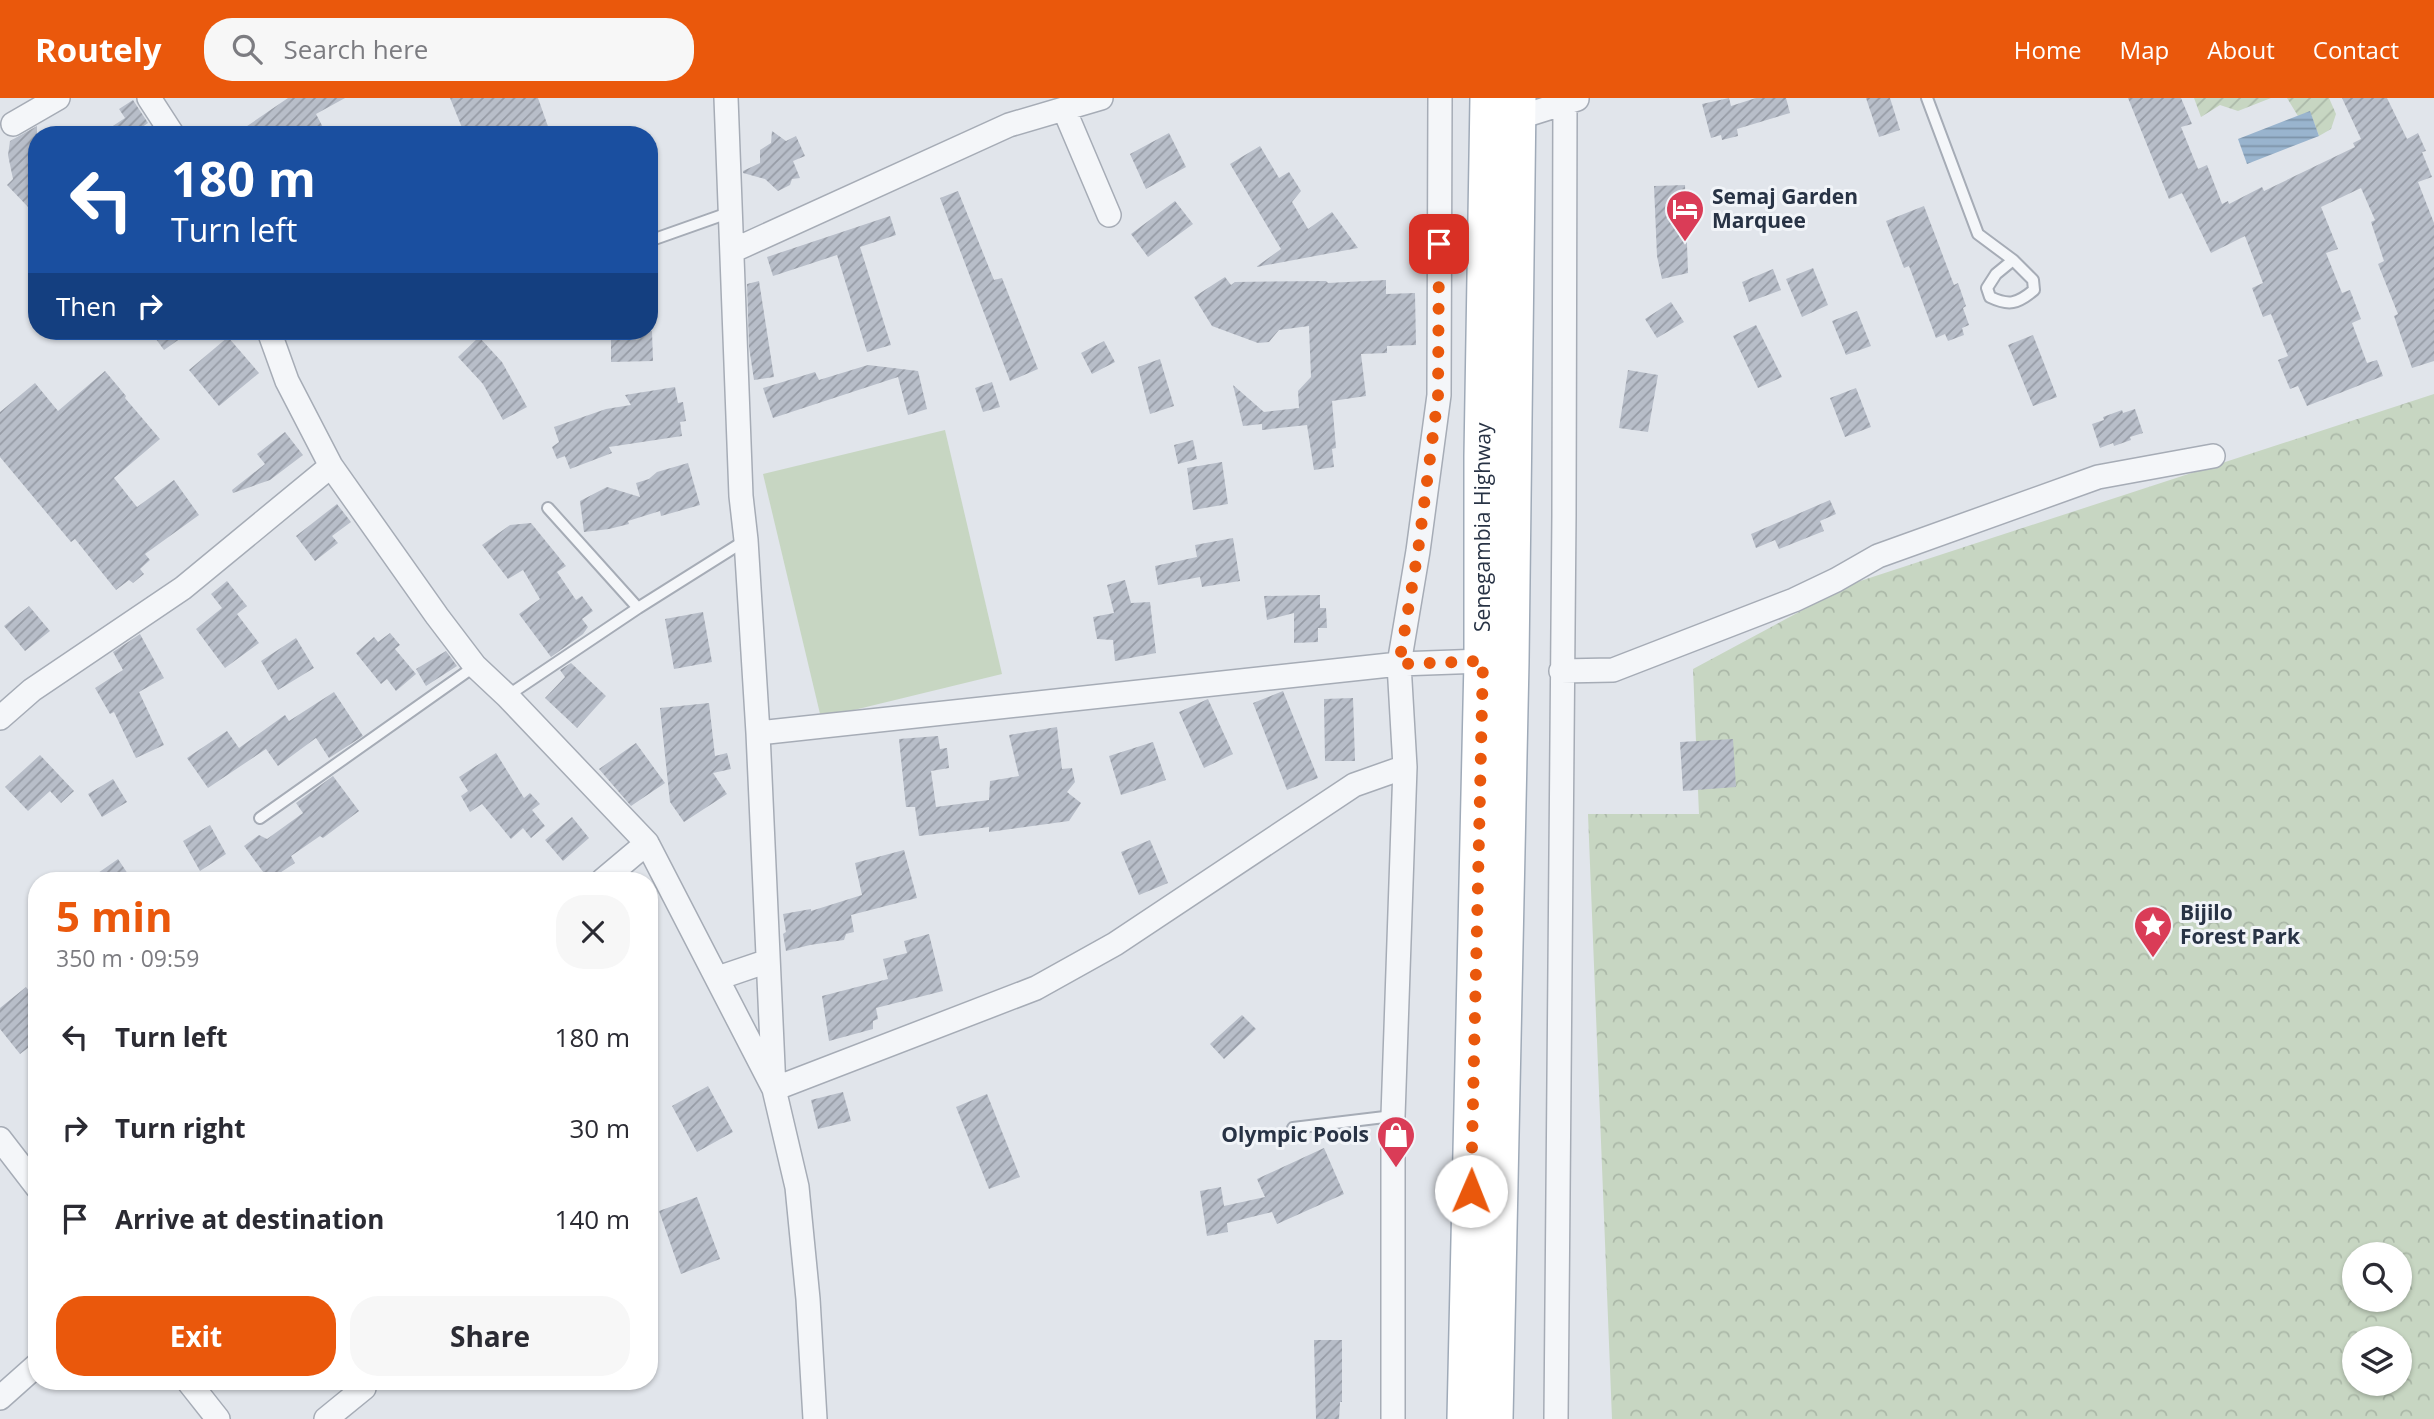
<!DOCTYPE html>
<meta charset="utf-8">
<style>
:root{--surface:#fff;--page:#f7f7f7;--text:#2b2b33;--muted:#7c7c81;--accent:#ea580c}
body{margin:0;font-family:"Open Sans",sans-serif;background:var(--page);color:var(--text);height:100vh;display:flex;flex-direction:column;font-size:26px;white-space:nowrap}
*{box-sizing:border-box;margin:0}
p{font-size:23px;color:var(--muted)}
.icon{flex:none;width:38px;height:38px;fill:none;stroke:currentColor;stroke-width:2;stroke-linecap:round;stroke-linejoin:round}
.map{position:relative;flex:1;overflow:hidden}
.sheet{position:absolute;left:28px;top:774px;width:630px;height:518px;display:flex;flex-direction:column;background:var(--surface);border-radius:28px;box-shadow:0 2px 5px #0004}
.sheet>*{flex:none}
.top-card{position:absolute;left:28px;top:28px;width:630px;height:214px;border-radius:28px;box-shadow:0 2px 5px #0004;background:#1a4fa0;color:#fff;overflow:hidden}
.fabs{position:absolute;left:2342px;top:1144px;display:grid;gap:14px}
.fabs a{display:grid;place-items:center;width:70px;height:70px;border-radius:50%;background:var(--surface);box-shadow:0 2px 5px #0004;font-size:35px}
.pin{position:absolute;display:grid;place-items:center;width:60px;height:60px;color:#fff;margin:-30px;border-radius:14px;box-shadow:0 4px 10px #0006}
.me{position:absolute;width:77px;margin:-38px;rotate:1deg;stroke-linejoin:round;filter:drop-shadow(0 0 5px #0008)}
.turn{display:flex;align-items:center;gap:24px;height:147px;padding:0 28px;font-size:32px}
.turn .icon{width:91px;height:91px;stroke-width:2.5}
.turn b{display:block;font-size:49px;line-height:60px}
.then{display:flex;align-items:center;height:66px;padding:0 28px;background:#0003;gap:14px;font-size:26px}
.round{display:grid;place-items:center;flex:none;width:74px;height:74px;border-radius:28px;background:var(--page)}
.headline{display:flex;align-items:center;justify-content:space-between;height:119px;padding:0 28px}
h1{font-size:42px;font-weight:700;line-height:52px;color:var(--accent)}
.cta{display:flex;gap:14px;margin-top:auto;padding:14px 28px}
.cta a{flex:1;height:80px;border-radius:28px;background:var(--accent);color:#fff;font-size:28px;font-weight:700;line-height:80px;text-align:center}
.cta a+a{background:var(--page);color:var(--text)}
ul{padding:0;list-style:none}
li{display:flex;align-items:center;gap:21px;height:91px;padding:0 28px}
li div{flex:1}
li b{display:block;font-size:26px}
li em{font-style:normal}
header{display:flex;align-items:center;gap:42px;box-sizing:border-box;height:98px;padding:0 35px;background:var(--accent);color:#fff}
header strong{font-size:33px}
nav{display:flex;gap:38px;margin-inline-start:auto;font-size:24px}
.search{width:490px;height:63px;background:var(--page);display:flex;align-items:center;gap:18px;box-sizing:border-box;padding:0 24px;border-radius:28px;color:var(--muted);font-size:26px}
.map>svg:first-child{display:block}
.grass{fill:#c7d6c2}
.forest{fill:url(#forest-crowns);fill-rule:evenodd}
.garden{fill:url(#garden-furrows)}
.water{fill:url(#water-rules)}
.building{fill:url(#building-hatch)}
.lines{fill:none;stroke-linecap:round;stroke-linejoin:round}
.lane-casing{stroke:#a6acb6;stroke-width:14}
.street-casing{stroke:#a6acb6;stroke-width:26}
.primary-casing{stroke:#9faab8;stroke-width:40}
.lane{stroke:#f4f6f9;stroke-width:10}
.street{stroke:#f4f6f9;stroke-width:23}
.primary{stroke:#fff;stroke-width:37}
.route{stroke:#ea580c;stroke-width:12;stroke-dasharray:0 21.6}
.labels{text-anchor:middle;stroke-width:6;stroke-linejoin:round;paint-order:stroke}
.poi-label{font-size:21px;font-weight:bold;fill:#283345;stroke:#f1f4f8;text-anchor:start}
.street-label{font-size:21px;fill:#283345;stroke:#f1f4f8}
</style>
<header>
<strong>Routely</strong>
<div class="search"><svg class="icon" aria-label="search" viewBox="0 0 24 24"><circle cx="10" cy="10" r="6"/><path d="M15 15l6 6"/></svg>Search here</div>
<nav><a>Home</a><a>Map</a><a>About</a><a>Contact</a></nav>
</header>
<div class="map">
<svg width="2434" height="1321" viewBox="0 0 2434 1321">
<defs>
<pattern id="forest-crowns" width="20" height="18" patternUnits="userSpaceOnUse" patternTransform="scale(1.75)"><rect width="20" height="18" fill="#c7d6c2"/><path d="M2 6a3 3 0 1 1 6 0M12 15a3 3 0 1 1 6 0" fill="none" stroke="#abb8a8"/></pattern>
<pattern id="garden-furrows" width="10" height="10" patternUnits="userSpaceOnUse" patternTransform="scale(1.75)"><rect width="10" height="10" fill="#c7d6c2"/><path d="M-1 1l2-2M0 10L10 0M9 11l2-2" fill="none" stroke="#abb8a8"/></pattern>
<pattern id="water-rules" width="6" height="5" patternUnits="userSpaceOnUse" patternTransform="scale(1.75)"><rect width="6" height="5" fill="#99b4ce"/><path d="M0 2.5h6" fill="none" stroke="#7d93a9"/></pattern>
<pattern id="building-hatch" width="6" height="6" patternUnits="userSpaceOnUse" patternTransform="scale(1.75)"><rect width="6" height="6" fill="#b8bec9"/><path d="M-1 1l2-2M0 6l6-6M5 7l2-2" fill="none" stroke="#969ba5"/></pattern>
</defs>
<rect width="100%" height="100%" fill="#e1e5eb"/>
<path class="grass" d="M 945,332 L 1002,576 L 821,620 L 763,376 Z"/>
<path class="forest" d="M 2434,296 L 2434,1321 L 1612,1321 L 1588,716 L 1699,716 L 1693,571 L 1851,486 ZM 2354,1157 L 2399,1157 L 2399,1202 L 2354,1202 ZM 2354,1241 L 2399,1241 L 2399,1286 L 2354,1286 Z"/>
<path class="garden" d="M 2194,0 L 2271,0 L 2238,13 L 2220,7 L 2201,19 Z
M 2287,0 L 2329,0 L 2336,16 L 2331,31 L 2319,38 L 2310,14 L 2298,18 Z"/>
<path class="water" d="M 2310,13 L 2319,38 L 2247,66 L 2238,41 Z"/>
<path class="building" d="M 288,0 L 345,0 L 316,16 L 327,37 L 234,37 Z
M 450,0 L 538,0 L 551,37 L 465,37 Z
M 1729,0 L 1731,8 L 1756,0 L 1786,0 L 1790,15 L 1737,31 L 1738,38 L 1722,42 L 1721,37 L 1711,40 L 1702,6 Z
M 1866,0 L 1890,0 L 1900,32 L 1879,39 Z
M 2128,0 L 2181,0 L 2192,26 L 2181,29 L 2198,71 L 2207,67 L 2222,106 L 2228,103 L 2229,106 L 2262,89 L 2264,93 L 2355,49 L 2353,45 L 2361,41 L 2342,0 L 2387,0 L 2407,41 L 2418,35 L 2426,53 L 2422,54 L 2432,79 L 2418,84 L 2434,125 L 2434,263 L 2412,270 L 2394,218 L 2398,216 L 2378,166 L 2384,163 L 2371,124 L 2375,122 L 2361,90 L 2321,109 L 2338,151 L 2326,155 L 2342,195 L 2350,192 L 2361,221 L 2352,225 L 2367,265 L 2377,262 L 2383,278 L 2307,308 L 2298,288 L 2290,291 L 2278,262 L 2288,258 L 2271,216 L 2263,219 L 2252,190 L 2263,185 L 2245,138 L 2211,155 L 2182,95 L 2169,101 Z
M 133,2 L 148,25 L 131,37 L 99,37 L 125,20 L 119,11 Z
M 37,28 L 37,102 L 29,110 L 7,87 L 13,81 L 8,57 L 10,43 Z
M 772,33 L 786,43 L 796,38 L 805,58 L 793,63 L 800,80 L 792,81 L 790,87 L 778,93 L 765,81 L 743,75 L 743,73 L 760,65 L 760,52 L 771,45 Z
M 1169,35 L 1186,69 L 1146,91 L 1130,56 Z
M 1260,48 L 1279,80 L 1289,74 L 1301,93 L 1292,104 L 1308,131 L 1332,114 L 1358,150 L 1256,169 L 1281,151 L 1230,66 Z
M 1685,87 L 1688,175 L 1662,181 L 1657,158 L 1654,88 Z
M 958,93 L 994,182 L 1002,180 L 1038,271 L 1010,283 L 940,100 Z
M 1175,103 L 1193,126 L 1148,159 L 1131,136 Z
M 1924,108 L 1954,187 L 1958,185 L 1966,208 L 1963,210 L 1969,227 L 1962,230 L 1964,237 L 1948,243 L 1945,236 L 1936,240 L 1909,168 L 1904,170 L 1886,123 Z
M 890,118 L 896,137 L 860,149 L 891,247 L 867,254 L 837,157 L 773,178 L 767,159 Z
M 1813,170 L 1828,207 L 1802,219 L 1786,181 Z
M 1773,171 L 1781,192 L 1749,204 L 1742,184 Z
M 1225,179 L 1231,187 L 1235,184 L 1326,183 L 1328,185 L 1386,182 L 1386,196 L 1415,195 L 1416,247 L 1387,248 L 1387,255 L 1361,256 L 1366,298 L 1332,303 L 1336,350 L 1332,351 L 1334,369 L 1314,372 L 1307,327 L 1262,332 L 1262,326 L 1243,328 L 1233,287 L 1264,314 L 1299,310 L 1298,293 L 1311,279 L 1309,228 L 1279,232 L 1269,244 L 1258,245 L 1212,228 L 1194,199 Z
M 759,183 L 774,279 L 754,282 L 749,249 L 747,186 Z
M 1671,204 L 1684,224 L 1657,240 L 1645,221 Z
M 1857,213 L 1871,248 L 1846,257 L 1832,223 Z
M 1756,227 L 1782,279 L 1758,290 L 1733,238 Z
M 150,233 L 191,233 L 164,252 Z
M 611,233 L 652,233 L 653,263 L 611,264 Z
M 2033,237 L 2057,299 L 2033,308 L 2008,247 Z
M 228,239 L 259,275 L 219,308 L 189,272 Z
M 479,239 L 502,264 L 527,309 L 503,322 L 483,286 L 458,259 Z
M 1104,243 L 1115,264 L 1092,276 L 1081,255 Z
M 1160,261 L 1174,308 L 1150,316 L 1138,269 Z
M 868,267 L 918,273 L 927,311 L 908,317 L 898,279 L 773,320 L 763,290 L 815,274 L 819,282 Z
M 1628,272 L 1658,277 L 1648,334 L 1619,330 Z
M 105,273 L 126,298 L 125,300 L 160,341 L 114,380 L 137,409 L 174,382 L 199,417 L 145,456 L 150,462 L 140,471 L 144,476 L 133,485 L 129,482 L 116,492 L 75,441 L 71,444 L 0,359 L 0,314 L 35,285 L 58,313 Z
M 992,284 L 1000,309 L 983,314 L 975,290 Z
M 675,289 L 678,305 L 683,304 L 686,323 L 680,324 L 682,338 L 609,349 L 612,355 L 570,371 L 565,358 L 557,361 L 552,349 L 559,344 L 554,329 L 606,311 L 631,307 L 625,297 Z
M 1856,290 L 1871,329 L 1845,339 L 1830,300 Z
M 2135,311 L 2143,335 L 2130,339 L 2131,342 L 2114,348 L 2113,345 L 2100,350 L 2092,326 L 2104,322 L 2103,319 L 2122,312 L 2123,315 Z
M 285,334 L 303,357 L 270,382 L 233,395 L 232,392 L 265,366 L 257,356 Z
M 1193,342 L 1197,361 L 1178,366 L 1174,347 Z
M 1222,364 L 1228,406 L 1193,412 L 1187,370 Z
M 688,365 L 700,407 L 661,418 L 660,413 L 628,423 L 629,426 L 609,431 L 584,434 L 580,403 L 607,389 L 640,399 L 636,385 L 649,381 L 657,374 Z
M 1830,402 L 1836,416 L 1820,423 L 1824,433 L 1779,451 L 1775,442 L 1756,450 L 1751,436 Z
M 337,406 L 351,424 L 332,438 L 338,445 L 315,463 L 296,438 Z
M 531,425 L 566,468 L 557,474 L 576,502 L 582,498 L 593,513 L 582,521 L 588,529 L 583,536 L 551,559 L 519,516 L 540,501 L 523,472 L 508,481 L 482,447 L 510,427 Z
M 1233,440 L 1240,483 L 1202,489 L 1200,479 L 1158,487 L 1155,468 L 1197,459 L 1195,447 Z
M 1125,482 L 1131,505 L 1150,504 L 1156,555 L 1115,563 L 1113,542 L 1097,541 L 1093,519 L 1114,515 L 1107,487 Z
M 227,483 L 247,508 L 237,516 L 259,545 L 225,570 L 196,531 L 222,510 L 211,496 Z
M 1320,497 L 1320,510 L 1326,510 L 1327,530 L 1318,530 L 1318,544 L 1294,545 L 1294,515 L 1267,522 L 1264,498 Z
M 29,508 L 50,533 L 25,553 L 4,528 Z
M 703,514 L 712,564 L 674,571 L 665,521 Z
M 390,535 L 400,547 L 395,551 L 416,576 L 396,593 L 387,581 L 381,586 L 356,555 L 374,539 L 378,544 Z
M 140,536 L 164,580 L 139,594 L 164,647 L 136,660 L 114,614 L 110,616 L 95,590 L 123,572 L 113,554 Z
M 296,540 L 314,570 L 278,592 L 261,563 Z
M 446,553 L 457,568 L 426,588 L 416,571 Z
M 571,565 L 606,598 L 577,630 L 545,600 L 565,579 L 560,572 Z
M 1283,593 L 1318,680 L 1287,692 L 1253,605 Z
M 334,594 L 363,638 L 329,660 L 316,640 L 278,668 L 266,651 L 208,690 L 187,660 L 227,633 L 239,650 L 285,617 L 289,623 Z
M 1353,600 L 1355,663 L 1325,663 L 1324,601 Z
M 1208,601 L 1233,656 L 1204,670 L 1179,614 Z
M 709,605 L 715,658 L 727,655 L 731,671 L 713,675 L 727,696 L 684,724 L 670,704 L 660,610 Z
M 1057,629 L 1062,671 L 1072,670 L 1075,684 L 1067,694 L 1081,705 L 1069,723 L 989,734 L 989,729 L 919,738 L 915,709 L 906,709 L 899,641 L 938,638 L 940,651 L 947,650 L 949,670 L 931,673 L 936,709 L 989,702 L 990,683 L 1019,678 L 1009,637 Z
M 1733,641 L 1736,689 L 1683,693 L 1680,644 Z
M 1153,644 L 1166,682 L 1121,697 L 1109,658 Z
M 636,645 L 665,685 L 631,708 L 599,671 Z
M 496,655 L 524,700 L 530,695 L 540,706 L 532,712 L 545,728 L 531,740 L 523,730 L 511,741 L 482,706 L 470,714 L 461,698 L 468,693 L 459,679 Z
M 40,657 L 74,693 L 61,705 L 50,693 L 28,713 L 5,689 Z
M 333,678 L 359,713 L 323,740 L 320,738 L 291,758 L 295,765 L 269,782 L 244,748 L 259,737 L 267,741 L 303,715 L 296,705 Z
M 113,681 L 127,704 L 102,719 L 88,696 Z
M 572,719 L 589,740 L 563,763 L 545,742 Z
M 210,727 L 226,756 L 200,773 L 183,743 Z
M 1150,742 L 1168,785 L 1139,797 L 1121,754 Z
M 904,752 L 917,800 L 851,817 L 854,834 L 846,836 L 844,842 L 810,847 L 786,853 L 783,836 L 786,834 L 783,816 L 811,811 L 811,813 L 862,797 L 855,765 Z
M 118,761 L 132,782 L 88,782 Z
M 929,836 L 943,893 L 876,910 L 878,921 L 873,923 L 873,931 L 829,943 L 822,898 L 888,881 L 883,861 L 907,855 L 904,843 Z
M 26,889 L 37,903 L 37,943 L 20,956 L 0,931 L 0,910 Z
M 1242,917 L 1256,931 L 1224,961 L 1210,946 Z
M 708,988 L 733,1034 L 697,1054 L 672,1008 Z
M 843,994 L 851,1023 L 818,1031 L 811,1002 Z
M 987,996 L 1020,1079 L 989,1091 L 956,1009 Z
M 1324,1050 L 1344,1096 L 1277,1126 L 1272,1114 L 1227,1125 L 1228,1134 L 1207,1138 L 1200,1093 L 1221,1089 L 1224,1108 L 1265,1099 L 1257,1081 Z
M 697,1099 L 720,1161 L 681,1176 L 659,1113 Z
M 1314,1242 L 1342,1242 L 1342,1304 L 1340,1304 L 1339,1321 L 1316,1321 Z"/>
<g class="lines">
<defs>
<path id="lane" d="M 1927,0 L 1978,136 L 2013,162 L 2033,182 L 2034,192 C 2017,206 2009,208 1990,199 L 1987,190 L 1996,176 L 2013,162
M 649,143 L 731,114
M 548,410 L 638,510
M 507,598 L 638,510 L 746,442
M 260,720 L 475,568
M 1293,1030 L 1393,1018"/>
<path id="street" d="M 149,0 L 173,37
M 726,0 L 741,398 L 746,442 L 758,635 L 774,991 L 797,1089 L 808,1201 L 815,1321
M 1064,11 L 1109,117
M 1517,20 L 1577,1
M 13,26 L 58,0
M 732,153 L 1009,27 L 1101,0
M 269,233 L 287,283 L 331,368 L 437,518 L 475,568 L 507,598 L 647,745 L 774,991 L 1036,890 L 1115,846 L 1354,687 L 1405,669
M 1561,573 L 1613,572 L 1794,502 L 1836,482 L 1878,458 L 2098,379 L 2213,358
M 0,620 L 32,592 L 183,490 L 331,368
M 758,635 L 1399,566 L 1483,563
M 603,782 L 647,745
M 718,880 L 768,863
M 0,1041 L 37,1089
M 188,1283 L 218,1321
M 0,1300 L 37,1267
M 326,1321 L 364,1290
M 1393,1321 L 1393,1018 L 1405,669 L 1399,566 L 1418,453 L 1439,297 L 1440,0
M 1556,1321 L 1564,417 L 1565,0"/>
<g id="primary">
<path id="s1" d="M 1466,1321 L 1483,563 L 1483,358 L 1489,0"/>
<path d="M 1494,1321 L 1510,563 L 1517,0"/>
</g>
</defs>
<use href="#lane" class="lane-casing"/>
<use href="#street" class="street-casing"/>
<use href="#primary" class="primary-casing"/>
<use href="#lane" class="lane"/>
<use href="#street" class="street"/>
<use href="#primary" class="primary"/>
</g>
<g class="lines">
<path class="route" d="M 1439,146 L 1438,298 L 1418,453 L 1399,566 L 1483,563 L 1471,1093"/>
</g>
<defs>
<symbol id="hotel-pin" viewBox="-11 -11 22 30"><path d="M0 17L-7.5 6A9.5 9.5 0 1 1 7.5 6Z" fill="#da3c57" stroke="#f1f4f8"/><path d="M-6-4.5h1.5V1H6V5H4.5V3h-9V5H-6ZM-4 0a1.8 1.8 0 1 1 3.6 0ZM.5 0V-2.5h3Q6-2.5 6 0Z" fill="#fff"/></symbol>
<symbol id="sight-pin" viewBox="-11 -11 22 30"><path d="M0 17L-7.5 6A9.5 9.5 0 1 1 7.5 6Z" fill="#da3c57" stroke="#f1f4f8"/><path d="M0-6L1.8-2.2L6-1.7L2.9 1.2L3.7 5.4L0 3.3L-3.7 5.4L-2.9 1.2L-6-1.7L-1.8-2.2Z" fill="#fff"/></symbol>
<symbol id="shop-pin" viewBox="-11 -11 22 30"><path d="M0 17L-7.5 6A9.5 9.5 0 1 1 7.5 6Z" fill="#da3c57" stroke="#f1f4f8"/><path d="M-5-2.5h2.3a2.7 3.5 0 0 1 5.4 0H5L5.5 6h-11ZM-1.5-2.5h3a1.5 2.3 0 0 0-3 0Z" fill="#fff"/></symbol>
</defs>
<g fill-rule="evenodd">
<use href="#hotel-pin" x="1663" y="89" width="44" height="60"/>
<use href="#sight-pin" x="2131" y="805" width="44" height="60"/>
<use href="#shop-pin" x="1374" y="1015" width="44" height="60"/>
</g>
<g class="labels">
<g class="poi-label">
<text x="1712" y="106">Semaj Garden<tspan x="1712" dy="24">Marquee</tspan></text>
<text x="2180" y="822">Bijilo<tspan x="2180" dy="24">Forest Park</tspan></text>
<text x="1369" y="1044" text-anchor="end">Olympic Pools</text>
</g>
<g class="street-label">
<text dy="7" stroke="none"><textPath href="#s1" startOffset="892">Senegambia Highway</textPath></text>
</g>
</g>
</svg>
<div class="fabs">
<a><svg class="icon" aria-label="search" viewBox="0 0 24 24"><circle cx="10" cy="10" r="6"/><path d="M15 15l6 6"/></svg></a>
<a><svg class="icon" aria-label="layers" viewBox="0 0 24 24"><path d="M12 4l9 5-9 5-9-5zM3 14l9 5 9-5"/></svg></a>
</div>
<div class="pin" style="left:1439px;top:146px;background:#d93025"><svg class="icon" aria-label="arrive" viewBox="0 0 24 24"><path d="M6 21V4h12l-3 4 3 4H6"/></svg></div>
<svg class="me" style="left:1471px;top:1093px" viewBox="-20 -20 40 40"><circle r="19" fill="#fff"/><path d="M0-13L10 11 0 6-10 11z" fill="#ea580c"/></svg>
<div class="top-card">
<div class="turn"><svg class="icon" aria-label="left" viewBox="0 0 24 24"><path d="M17 20v-9H6M10 6l-5 5 5 5"/></svg><div><b>180 m</b>Turn left</div></div>
<div class="then">Then<svg class="icon" aria-label="right" viewBox="0 0 24 24"><path d="M7 20v-9h11M14 6l5 5-5 5"/></svg></div>
</div>
<section class="sheet">
<div class="headline"><div><h1>5 min</h1><p>350 m · 09:59</p></div><a class="round"><svg class="icon" aria-label="close" viewBox="0 0 24 24"><path d="M6 6l12 12M18 6L6 18"/></svg></a></div>
<ul>
<li><svg class="icon" aria-label="left" viewBox="0 0 24 24"><path d="M17 20v-9H6M10 6l-5 5 5 5"/></svg><div><b>Turn left</b></div><em>180 m</em></li>
<li><svg class="icon" aria-label="right" viewBox="0 0 24 24"><path d="M7 20v-9h11M14 6l5 5-5 5"/></svg><div><b>Turn right</b></div><em>30 m</em></li>
<li><svg class="icon" aria-label="arrive" viewBox="0 0 24 24"><path d="M6 21V4h12l-3 4 3 4H6"/></svg><div><b>Arrive at destination</b></div><em>140 m</em></li>
</ul>
<div class="cta"><a>Exit</a><a>Share</a></div>
</section>
</div>
